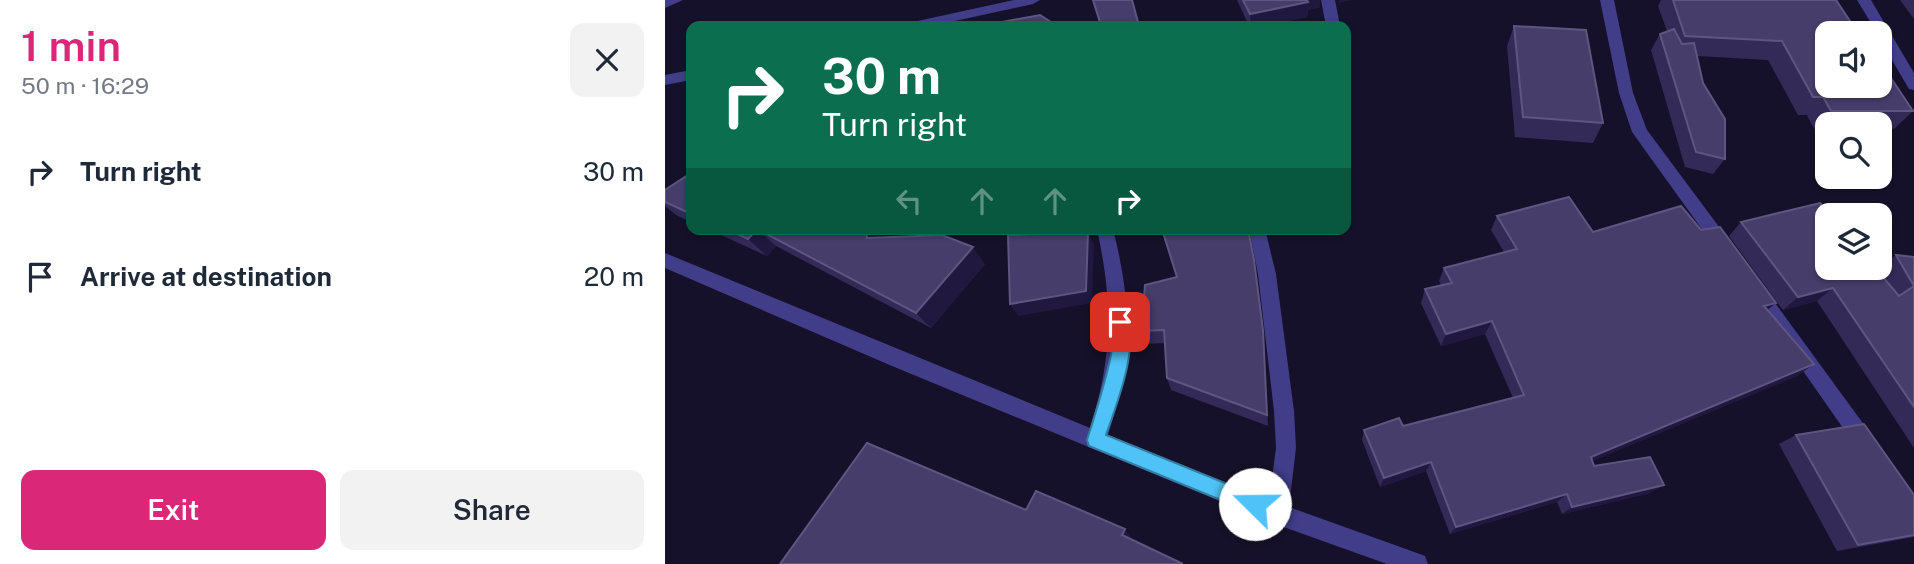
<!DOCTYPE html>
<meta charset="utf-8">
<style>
:root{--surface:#fff;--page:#f2f2f3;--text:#1f2937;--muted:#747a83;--accent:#db2777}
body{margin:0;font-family:"Public Sans",sans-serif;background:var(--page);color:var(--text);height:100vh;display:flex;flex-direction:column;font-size:26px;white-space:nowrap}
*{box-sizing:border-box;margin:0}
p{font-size:23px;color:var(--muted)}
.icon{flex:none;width:38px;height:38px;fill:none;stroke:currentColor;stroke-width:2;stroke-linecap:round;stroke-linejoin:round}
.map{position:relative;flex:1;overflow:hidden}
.details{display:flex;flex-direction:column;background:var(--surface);width:665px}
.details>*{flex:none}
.guide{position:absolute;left:21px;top:21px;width:665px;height:214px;border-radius:14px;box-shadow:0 2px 5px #0004;background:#0b6e4f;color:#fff;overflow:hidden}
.fabs{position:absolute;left:1150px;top:21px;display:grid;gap:14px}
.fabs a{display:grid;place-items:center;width:77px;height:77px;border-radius:14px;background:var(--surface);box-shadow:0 2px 5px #0004;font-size:35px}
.pin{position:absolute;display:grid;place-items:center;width:60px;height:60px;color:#fff;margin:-30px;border-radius:14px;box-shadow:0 4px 10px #0006}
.me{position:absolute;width:77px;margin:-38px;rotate:292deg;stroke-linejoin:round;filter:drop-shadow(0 0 5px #0008)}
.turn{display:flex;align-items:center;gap:24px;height:147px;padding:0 21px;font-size:32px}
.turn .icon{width:91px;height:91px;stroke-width:2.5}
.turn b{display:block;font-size:49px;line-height:60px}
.lanes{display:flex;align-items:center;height:66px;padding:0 21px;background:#0003;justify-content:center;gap:35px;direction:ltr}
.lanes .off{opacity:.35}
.round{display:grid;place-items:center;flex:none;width:74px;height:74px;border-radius:14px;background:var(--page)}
.headline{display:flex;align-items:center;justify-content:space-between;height:119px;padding:0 21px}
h1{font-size:42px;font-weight:600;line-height:52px;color:var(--accent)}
.action{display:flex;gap:14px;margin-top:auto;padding:14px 21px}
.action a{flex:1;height:80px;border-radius:14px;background:var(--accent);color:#fff;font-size:28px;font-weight:600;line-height:80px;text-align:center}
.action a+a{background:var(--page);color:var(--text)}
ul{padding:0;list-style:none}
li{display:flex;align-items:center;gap:21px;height:105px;padding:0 21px}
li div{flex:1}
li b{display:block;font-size:26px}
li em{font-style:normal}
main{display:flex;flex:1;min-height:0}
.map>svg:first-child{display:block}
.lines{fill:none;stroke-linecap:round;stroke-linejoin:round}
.service{fill:#413d89;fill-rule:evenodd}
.minor{fill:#413d89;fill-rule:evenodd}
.wall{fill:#342a58}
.shaded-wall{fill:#20183e}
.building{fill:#463d6a;stroke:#5e5681;stroke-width:2}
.route{fill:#4fc3f7;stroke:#337fa1;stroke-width:2}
</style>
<main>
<section class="details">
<div class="headline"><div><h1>1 min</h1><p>50 m · 16:29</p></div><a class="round"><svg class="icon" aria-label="close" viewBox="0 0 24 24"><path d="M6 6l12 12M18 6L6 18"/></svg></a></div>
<ul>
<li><svg class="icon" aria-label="right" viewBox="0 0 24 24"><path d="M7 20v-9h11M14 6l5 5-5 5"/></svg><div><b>Turn right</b></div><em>30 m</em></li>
<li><svg class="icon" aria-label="arrive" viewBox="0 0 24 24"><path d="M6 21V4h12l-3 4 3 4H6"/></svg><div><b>Arrive at destination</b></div><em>20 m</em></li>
</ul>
<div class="action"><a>Exit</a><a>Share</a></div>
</section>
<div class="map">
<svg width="1249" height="564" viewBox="0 0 1249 564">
<rect width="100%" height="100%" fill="#16112a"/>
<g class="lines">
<path class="service" d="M 0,0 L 18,0 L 0,8 Z
M 349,0 L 375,0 L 368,4 L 267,26 L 241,26 L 248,22 Z
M 26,70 L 26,80 L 0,85 L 0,75 Z"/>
<path class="minor" d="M 656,0 L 670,0 L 675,26 L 661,26 Z
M 935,0 L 949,0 L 968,93 L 982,130 L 1066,243 L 1068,248 L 1066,253 L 1054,253 L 967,132 L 954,93 Z
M 1192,0 L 1206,0 L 1249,73 L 1249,90 L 1244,89 L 1214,38 L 1214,33 L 1212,33 Z
M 432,229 L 448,229 C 468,309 467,357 443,435 L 604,500 L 611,448 L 609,411 L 593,274 L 584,229 L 600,229 L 611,274 L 629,411 L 631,448 L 624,507 L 752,553 L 760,556 L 763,564 L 722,564 L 613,525 L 227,366 L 0,268 L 0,253 L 425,428 C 448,356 448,303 432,229 Z
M 1091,282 L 1097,285 L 1208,437 L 1211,444 L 1208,451 L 1201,454 L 1194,451 L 1085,295 L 1082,290 L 1085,285 Z"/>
</g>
<path class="wall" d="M 427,0 L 467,0 L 474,26 L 435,26 Z
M 572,0 L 655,0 L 655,7 L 643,10 L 642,17 L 601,26 L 584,26 Z
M 996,0 L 1171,0 L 1162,33 L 1248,111 L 1229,129 L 1214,129 L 1214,124 L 1162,124 L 1162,129 L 1149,129 L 1142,115 L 1133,115 L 1103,60 L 1032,56 L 1038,83 L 1060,159 L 1048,174 L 1020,167 L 986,50 L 995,34 L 1002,31 L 993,6 Z
M 1235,0 L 1249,0 L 1249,19 Z
M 849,26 L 938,123 L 928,143 L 850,137 L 842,46 Z
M 26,173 L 26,222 L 11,215 L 0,206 L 0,190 Z
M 832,216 L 928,232 L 1036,230 L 1111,303 L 1102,310 L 1149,364 L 1132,376 L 927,461 L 929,466 L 985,493 L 897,514 L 892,502 L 785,534 L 761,471 L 715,487 L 697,440 L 699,430 L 738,426 L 848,398 L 820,334 L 776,346 L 756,303 L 760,289 L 776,285 L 774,281 L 779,268 L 839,252 L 826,230 Z
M 1076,222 L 1220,279 L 1214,268 L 1231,255 L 1249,257 L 1249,448 L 1152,301 L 1118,310 L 1064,236 Z
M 43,229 L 214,229 L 215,237 L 320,264 L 266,328 L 111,246 L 102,256 Z
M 496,229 L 583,229 L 598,330 L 603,426 L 506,390 L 502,378 L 500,343 L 481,344 L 476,331 L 511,277 Z
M 602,229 L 620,229 L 603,232 Z
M 1131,435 L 1249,495 L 1249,537 L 1172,551 L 1114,444 Z"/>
<path class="shaded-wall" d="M 639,0 L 655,0 L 655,7 L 643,10 L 642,17 L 601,26 L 586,26 L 585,14 Z
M 674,0 L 688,0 L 673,3 Z
M 92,229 L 111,246 L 102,256 L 83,239 Z
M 201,229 L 214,229 L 217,255 L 202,238 Z
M 423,232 L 429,245 L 427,303 L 353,316 L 345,304 Z
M 308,247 L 320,264 L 266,328 L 251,313 Z
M 1168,288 L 1152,301 L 1118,310 L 1133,297 Z
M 1111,303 L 1095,316 L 1099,306 Z
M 827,321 L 820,334 L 776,346 L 781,334 Z
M 1149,364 L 1132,376 L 915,466 L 926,457 Z
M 766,462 L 761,471 L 715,487 L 719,478 Z
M 999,485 L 985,493 L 897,514 L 907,507 Z
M 902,494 L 892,502 L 785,534 L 791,527 Z
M 460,529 L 467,538 L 465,543 L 457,535 Z"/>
<path class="building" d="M 428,0 L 467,0 L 473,22 L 435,22 Z
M 578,0 L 642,0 L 643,2 L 585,14 Z
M 1008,0 L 1171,0 L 1193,33 L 1162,33 L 1162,86 L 1214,86 L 1214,60 L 1248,111 L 1166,111 L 1158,97 L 1148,97 L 1117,41 L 1020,36 Z
M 375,15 L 392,26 L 315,26 Z
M 849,26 L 921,30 L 938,123 L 858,117 Z
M 1009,29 L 1017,44 L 1029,43 L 1038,83 L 1060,119 L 1060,159 L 1031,152 L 995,34 Z
M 26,173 L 26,214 L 0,202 L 0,190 Z
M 904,197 L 928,232 L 1016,206 L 1036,230 L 1055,227 L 1111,303 L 1099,306 L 1149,364 L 926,457 L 929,466 L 985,457 L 999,485 L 907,507 L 902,494 L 791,527 L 766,462 L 719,478 L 699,430 L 734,418 L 738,426 L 859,395 L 827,321 L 781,334 L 760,289 L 787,283 L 779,268 L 852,249 L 832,216 Z
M 1155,203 L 1165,215 L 1162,215 L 1162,268 L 1210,268 L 1234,296 L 1249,286 L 1231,255 L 1249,257 L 1249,407 L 1168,288 L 1133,297 L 1076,222 Z
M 62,229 L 92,229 L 83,239 Z
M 92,229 L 201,229 L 202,238 L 277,235 L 308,247 L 251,313 Z
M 497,229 L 583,229 L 589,260 L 598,330 L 602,415 L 502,378 L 499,330 L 476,331 L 480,285 L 512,277 Z
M 423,232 L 421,291 L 345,304 L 343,235 Z
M 1199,424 L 1249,495 L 1249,535 L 1193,545 L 1131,435 Z
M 202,443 L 361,510 L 371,491 L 460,529 L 457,535 L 518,564 L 115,564 Z"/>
<path class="route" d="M 455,315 L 461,317 C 475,346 451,406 441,435 L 597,498 L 599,504 L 597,511 L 590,514 L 424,446 L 422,440 C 431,412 440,384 446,355 C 448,343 444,328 449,317 Z"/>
</svg>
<div class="fabs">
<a><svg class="icon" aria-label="sound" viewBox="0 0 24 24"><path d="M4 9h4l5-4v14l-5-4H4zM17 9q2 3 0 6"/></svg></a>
<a><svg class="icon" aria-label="search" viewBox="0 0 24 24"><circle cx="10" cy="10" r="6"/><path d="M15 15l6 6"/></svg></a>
<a><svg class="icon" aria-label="layers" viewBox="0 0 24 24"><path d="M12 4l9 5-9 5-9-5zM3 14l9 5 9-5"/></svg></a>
</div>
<div class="pin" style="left:455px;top:322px;background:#d93025"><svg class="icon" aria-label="arrive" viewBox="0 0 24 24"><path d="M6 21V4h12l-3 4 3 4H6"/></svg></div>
<svg class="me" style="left:590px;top:504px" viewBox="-20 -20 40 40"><circle r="19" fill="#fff"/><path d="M0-13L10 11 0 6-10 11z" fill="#4fc3f7"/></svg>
<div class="guide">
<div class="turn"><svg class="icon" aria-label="right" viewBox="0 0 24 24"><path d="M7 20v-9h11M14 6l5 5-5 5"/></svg><div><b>30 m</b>Turn right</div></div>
<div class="lanes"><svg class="icon off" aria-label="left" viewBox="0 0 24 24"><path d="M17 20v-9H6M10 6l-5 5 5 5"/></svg><svg class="icon off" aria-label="ahead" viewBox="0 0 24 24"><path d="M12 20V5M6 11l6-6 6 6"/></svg><svg class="icon off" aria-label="ahead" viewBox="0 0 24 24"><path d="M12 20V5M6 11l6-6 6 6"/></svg><svg class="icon" aria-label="right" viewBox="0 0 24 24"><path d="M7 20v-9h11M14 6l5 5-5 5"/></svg></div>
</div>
</div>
</main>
